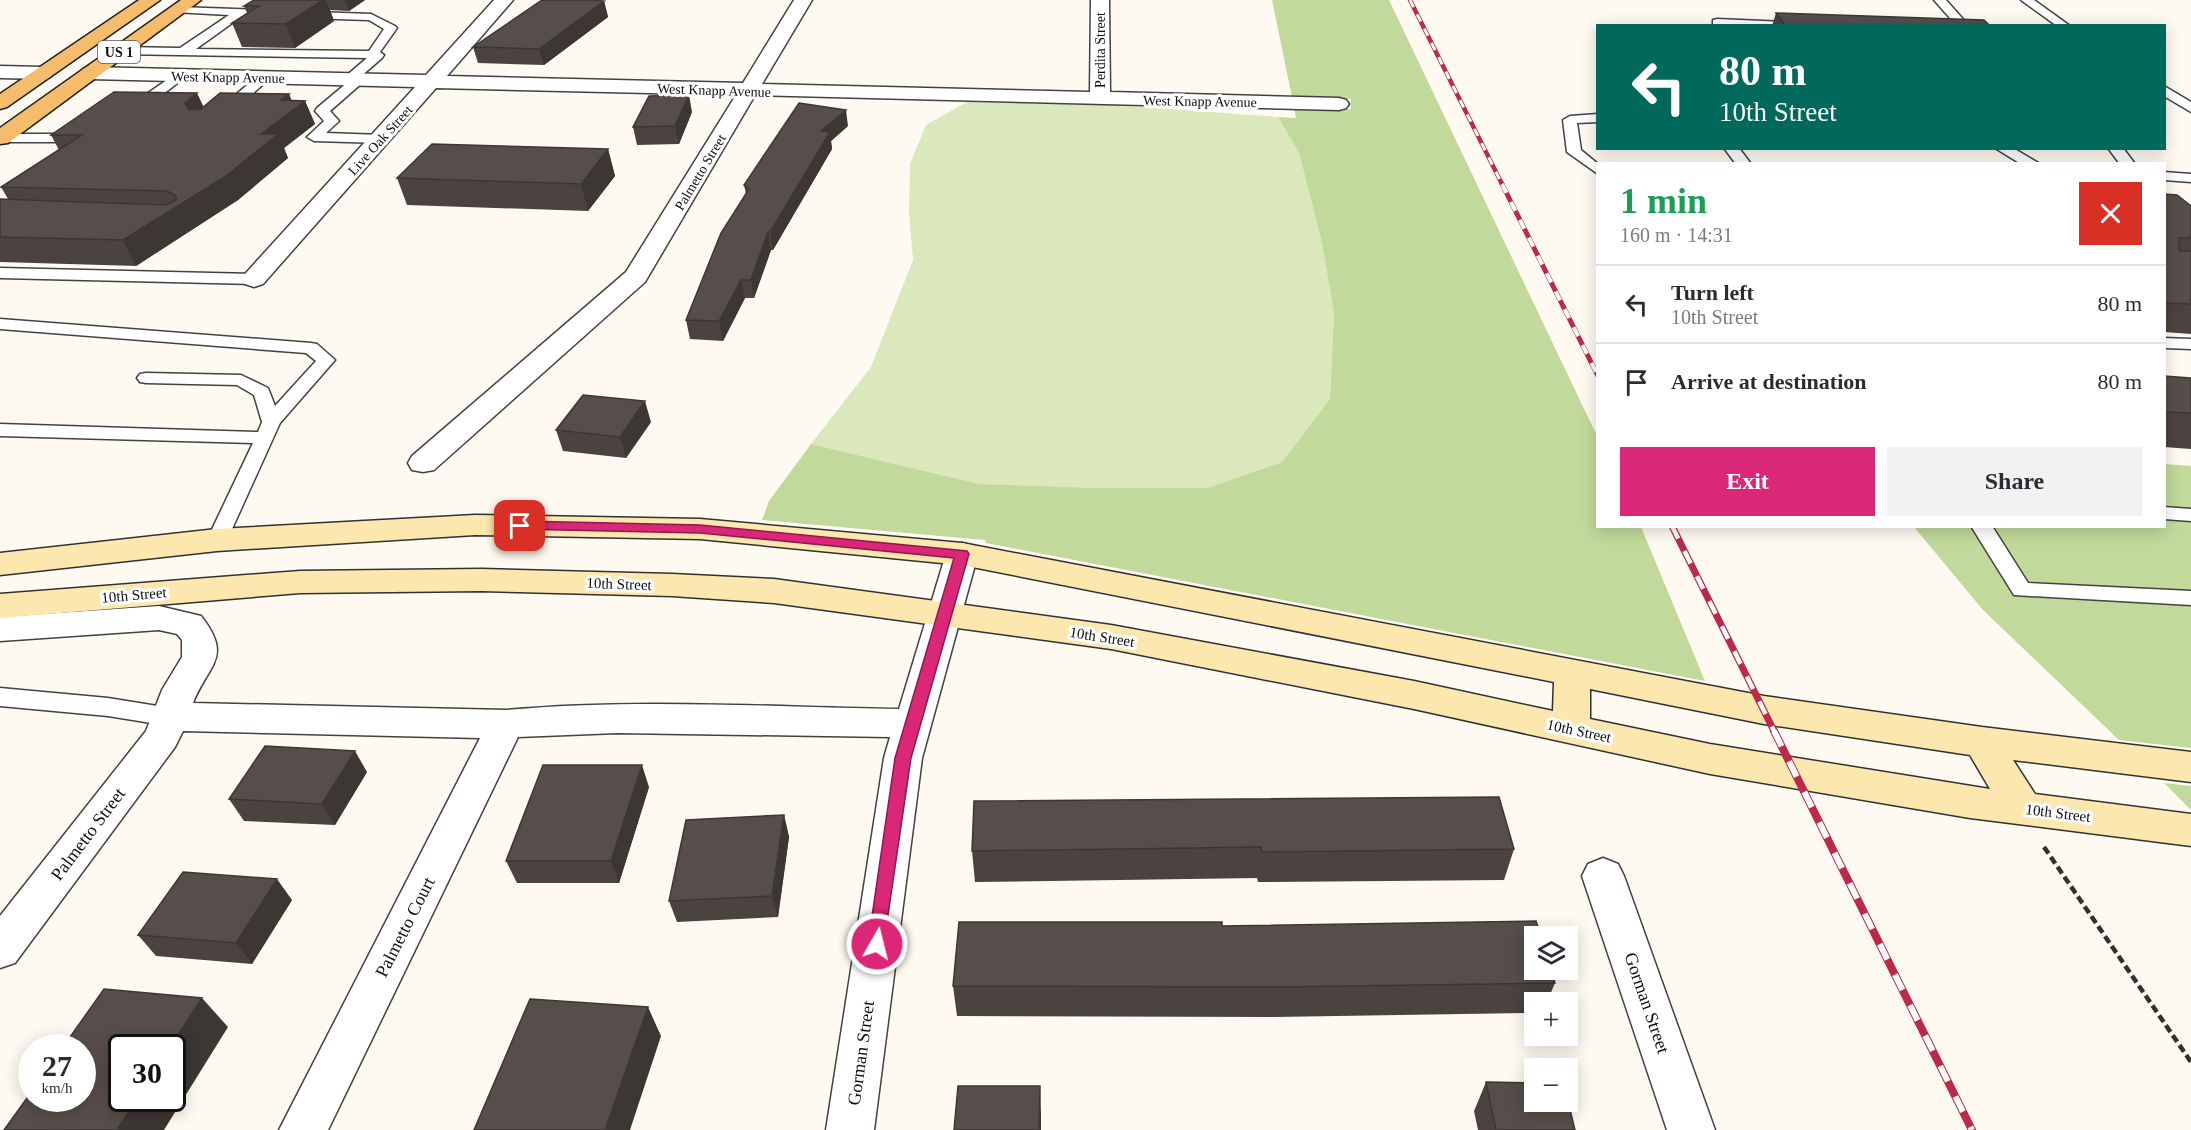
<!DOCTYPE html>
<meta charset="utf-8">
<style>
:root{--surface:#fff;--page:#f2f2f3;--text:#2b2b33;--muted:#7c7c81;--line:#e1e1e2;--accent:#db2777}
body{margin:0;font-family:Georgia,serif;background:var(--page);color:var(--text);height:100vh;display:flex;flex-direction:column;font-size:22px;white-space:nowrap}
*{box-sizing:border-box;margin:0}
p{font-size:20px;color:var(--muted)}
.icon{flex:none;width:33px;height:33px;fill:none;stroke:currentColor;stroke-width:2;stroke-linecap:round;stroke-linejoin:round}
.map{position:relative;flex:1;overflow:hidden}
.details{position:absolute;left:1596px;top:162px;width:570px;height:366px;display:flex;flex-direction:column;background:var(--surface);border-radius:0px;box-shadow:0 3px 15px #0003}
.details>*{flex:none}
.top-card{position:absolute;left:1596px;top:24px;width:570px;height:126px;border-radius:0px;box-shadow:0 3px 15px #0003;background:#00695c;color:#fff;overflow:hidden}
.tools{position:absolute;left:1524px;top:926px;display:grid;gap:12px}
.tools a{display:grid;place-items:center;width:54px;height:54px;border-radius:0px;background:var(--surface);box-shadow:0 3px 15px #0003;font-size:30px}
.speed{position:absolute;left:18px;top:1034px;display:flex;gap:12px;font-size:30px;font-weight:700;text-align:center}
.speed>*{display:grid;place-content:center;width:78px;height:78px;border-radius:50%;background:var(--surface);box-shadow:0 3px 15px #0003;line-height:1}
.speed small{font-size:15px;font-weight:400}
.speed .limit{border:3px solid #111;border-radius:9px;background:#fff;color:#111}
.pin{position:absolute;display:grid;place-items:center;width:51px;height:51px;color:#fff;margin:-26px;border-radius:12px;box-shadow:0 3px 9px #0006}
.me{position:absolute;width:66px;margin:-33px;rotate:8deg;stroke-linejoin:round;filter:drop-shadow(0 0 4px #0008)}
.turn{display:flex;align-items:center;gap:21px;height:126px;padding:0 24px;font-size:27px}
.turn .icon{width:78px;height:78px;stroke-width:2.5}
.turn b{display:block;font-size:42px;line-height:51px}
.round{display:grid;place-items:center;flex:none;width:63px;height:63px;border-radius:0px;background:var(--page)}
.overview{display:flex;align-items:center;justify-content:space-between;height:102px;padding:0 24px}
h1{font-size:36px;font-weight:700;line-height:45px;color:#1e9e55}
.action{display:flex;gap:12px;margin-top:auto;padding:12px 24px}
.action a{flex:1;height:69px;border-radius:0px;background:var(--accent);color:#fff;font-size:24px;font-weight:700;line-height:69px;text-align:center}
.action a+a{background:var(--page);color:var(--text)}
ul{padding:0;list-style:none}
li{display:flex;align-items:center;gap:18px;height:78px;padding:0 24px;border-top:2px solid var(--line)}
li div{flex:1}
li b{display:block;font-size:22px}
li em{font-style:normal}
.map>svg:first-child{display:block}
.green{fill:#dae8bb}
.forest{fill:#c1d99b}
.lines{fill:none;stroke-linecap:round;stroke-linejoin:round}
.lane-casing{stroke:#424242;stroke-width:3}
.street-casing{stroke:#424242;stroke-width:3}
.secondary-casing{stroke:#313131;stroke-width:3}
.primary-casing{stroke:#202020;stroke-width:3}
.path{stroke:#313131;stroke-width:4.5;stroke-dasharray:8 4;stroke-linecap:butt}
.lane{fill:#fff;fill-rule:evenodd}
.street{fill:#fff;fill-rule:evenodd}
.secondary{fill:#fce7ae;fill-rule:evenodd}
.primary{fill:#f4bc6b;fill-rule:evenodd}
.rail-far3-casing{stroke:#bb2a49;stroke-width:4.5}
.rail-far2-casing{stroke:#bb2a49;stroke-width:5}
.rail-far1-casing{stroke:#bb2a49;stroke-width:7}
.rail-casing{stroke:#bb2a49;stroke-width:8}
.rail-far3{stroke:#fff;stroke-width:3;stroke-dasharray:8;stroke-linecap:butt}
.rail-far2{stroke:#fff;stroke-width:4;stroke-dasharray:10;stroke-linecap:butt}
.rail-far1{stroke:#fff;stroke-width:4.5;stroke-dasharray:14;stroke-linecap:butt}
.rail{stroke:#fff;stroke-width:6;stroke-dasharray:17;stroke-linecap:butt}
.wall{fill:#4b4340}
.shaded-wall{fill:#3d3734}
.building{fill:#574e4b;stroke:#3d3734;stroke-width:1.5}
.route{fill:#db2777;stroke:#8e194d;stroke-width:1.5}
.labels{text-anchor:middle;stroke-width:6;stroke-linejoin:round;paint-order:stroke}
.far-street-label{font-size:14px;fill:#0f0f0f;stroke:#fff}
.shield{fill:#fff;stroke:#575757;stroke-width:1.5}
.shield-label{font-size:14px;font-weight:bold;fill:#0f0f0f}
.street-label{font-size:15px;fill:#0f0f0f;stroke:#fff}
.near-street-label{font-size:18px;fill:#0f0f0f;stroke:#fff}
</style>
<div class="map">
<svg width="2191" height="1130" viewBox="0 0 2191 1130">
<rect width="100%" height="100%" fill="#fffaf1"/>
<path class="green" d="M 967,102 L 1113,105 L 1278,117 L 1299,153 L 1322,243 L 1334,313 L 1330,399 L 1282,462 L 1207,488 L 1101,488 L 979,484 L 811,444 L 871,367 L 913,260 L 909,213 L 910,164 L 926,125 Z"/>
<path class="forest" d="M 1272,0 L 1389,0 L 1597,436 L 1598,526 L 1641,527 L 1705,681 L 986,543 L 985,540 L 762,520 L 769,501 L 811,444 L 979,484 L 1101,488 L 1207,488 L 1282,462 L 1330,399 L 1334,313 L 1322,243 L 1299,153 L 1278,117 L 1296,118 L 1294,109 L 1351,109 L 1351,99 L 1292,97 Z
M 2165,464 L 2191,466 L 2191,748 L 2119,740 L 1983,610 L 1914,527 L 2164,526 Z
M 2164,783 L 2191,786 L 2191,810 Z"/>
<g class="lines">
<defs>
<path id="lane" d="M 1934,0 L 1946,0 L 1969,26 L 1957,26 Z
M 2021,0 L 2034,0 L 2070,26 L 2057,26 Z
M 178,7 L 371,14 L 395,26 L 397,28 L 380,52 L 384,55 L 382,58 L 360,77 L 364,80 L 362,83 L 330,111 L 339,121 L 326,133 L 382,135 L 389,139 L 382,143 L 314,141 L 307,137 L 324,121 L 315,111 L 317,108 L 348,82 L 344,79 L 346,76 L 367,58 L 117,54 L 117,48 L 121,47 L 180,48 L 229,15 L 174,12 L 172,10 ZM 242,16 L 369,20 L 384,29 L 369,51 L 196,49 Z
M 1717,19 L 1811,23 L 1816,26 L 1713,24 L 1713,20 Z
M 180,71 L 184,72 L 186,75 L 184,78 L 145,108 L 128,110 L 127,107 L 135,102 Z
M 264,73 L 270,77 L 268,80 L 229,115 L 219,115 L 217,112 L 219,109 L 260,74 Z
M 2164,86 L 2191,102 L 2191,112 L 2164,96 Z
M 1598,114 L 1598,122 L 1577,123 L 1581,150 L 1598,164 L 1598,174 L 1567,152 L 1563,120 L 1570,116 Z
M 81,132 L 88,136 L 78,142 L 0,142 L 0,134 L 75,134 Z
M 1724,148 L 1739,148 L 1751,164 L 1736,164 Z
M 1995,148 L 2013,148 L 2040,164 L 2021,164 Z
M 2108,148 L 2123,148 L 2135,164 L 2120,164 Z
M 2164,172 L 2191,174 L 2191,182 L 2164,180 Z
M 0,268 L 254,274 L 262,279 L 254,284 L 0,278 Z
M 0,319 L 311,343 L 317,344 L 335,360 L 280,423 L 227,540 L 224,545 L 217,547 L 210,545 L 207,540 L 253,443 L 0,436 L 0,424 L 258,432 L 262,422 L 254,395 L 237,385 L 146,383 L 140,382 L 137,378 L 140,374 L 146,373 L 241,375 L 268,388 L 275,406 L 316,361 L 306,353 L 0,329 Z
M 2164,338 L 2191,339 L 2191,349 L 2164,348 Z
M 2164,507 L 2191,509 L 2191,521 L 2164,519 Z
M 1971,526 L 1992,526 L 2028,583 L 2191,591 L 2191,605 L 2014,595 Z
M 0,688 L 108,698 L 170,708 L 178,711 L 182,717 L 178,723 L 170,726 L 108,716 L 0,706 Z"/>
<path id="street" d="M 494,0 L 513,0 L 447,76 L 743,83 L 794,0 L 812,0 L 762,84 L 1090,92 L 1091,0 L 1109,0 L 1110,92 L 1339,98 L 1346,100 L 1349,104 L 1346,108 L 1339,110 L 755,95 L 645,282 L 434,470 L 423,472 L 412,470 L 408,463 L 412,456 L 626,272 L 736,95 L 436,88 L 263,284 L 254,287 L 245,284 L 241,279 L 245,274 L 415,87 L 90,79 L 83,77 L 80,73 L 83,69 L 90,67 L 426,75 Z
M 0,66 L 43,67 L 50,69 L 53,73 L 50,77 L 43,79 L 0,78 Z
M 962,543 L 974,546 L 978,554 L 922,758 L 874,1130 L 826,1130 L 884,758 L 890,737 L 617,733 L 518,737 L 328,1130 L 279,1130 L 480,738 L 183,731 L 175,747 L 15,963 L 0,968 L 0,916 L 146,731 L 162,690 L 182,657 L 182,640 L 177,634 L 159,630 L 0,641 L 0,617 L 159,606 L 201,616 C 234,658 208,664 193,703 L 506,710 C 635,698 769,707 899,709 L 946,554 L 950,546 Z
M 1603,858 L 1618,864 L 1624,876 L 1715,1130 L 1667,1130 L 1582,876 L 1588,864 Z"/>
<path id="secondary" d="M 475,515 L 700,519 L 962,543 L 1764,696 L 1982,727 L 2191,752 L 2191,782 L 2013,760 L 2035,794 L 2191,814 L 2191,846 L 1970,818 L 1710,774 L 1414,709 L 1111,649 L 774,603 L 672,596 L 481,591 L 300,593 L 0,618 L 0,594 L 300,571 L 481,569 L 672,574 L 774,579 L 1111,625 L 1414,681 L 1553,711 L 1554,682 L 962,565 L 700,539 L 475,535 L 217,551 L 0,575 L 0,553 L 217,529 ZM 1590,689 L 1764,724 L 1970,755 L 1990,789 L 1710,744 L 1590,719 Z"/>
<path id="primary" d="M 139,0 L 160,0 L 7,107 L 0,109 L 0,94 Z
M 181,0 L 201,0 L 8,143 L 0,144 L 0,128 Z"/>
</defs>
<use href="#lane" class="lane-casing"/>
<use href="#street" class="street-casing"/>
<use href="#secondary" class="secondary-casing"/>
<use href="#primary" class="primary-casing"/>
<path class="path" d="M 2044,847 L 2191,1062"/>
<use href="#lane" class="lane"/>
<use href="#street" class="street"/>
<use href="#secondary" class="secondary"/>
<use href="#primary" class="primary"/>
<defs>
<path id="rail-far3" d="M 1410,0 L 1503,186"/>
<path id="rail-far2" d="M 1502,184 L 1598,376"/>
<path id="rail-far1" d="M 1672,526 L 1775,733"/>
<path id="rail" d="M 1774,731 L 1972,1130"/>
</defs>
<use href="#rail-far3" class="rail-far3-casing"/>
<use href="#rail-far2" class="rail-far2-casing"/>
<use href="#rail-far1" class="rail-far1-casing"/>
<use href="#rail" class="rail-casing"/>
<use href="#rail-far3" class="rail-far3"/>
<use href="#rail-far2" class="rail-far2"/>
<use href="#rail-far1" class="rail-far1"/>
<use href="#rail" class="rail"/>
</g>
<path class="wall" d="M 254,0 L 365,0 L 349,11 L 330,10 L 334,21 L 295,48 L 242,47 L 232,23 L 247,13 L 244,6 Z
M 604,1 L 608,17 L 544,65 L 478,63 L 473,47 Z
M 1776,13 L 1990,26 L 1772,26 Z
M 289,94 L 291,100 L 305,101 L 315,124 L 284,148 L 288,158 L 238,200 L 136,266 L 0,262 L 0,199 L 8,199 L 1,187 L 59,150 L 51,135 L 204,107 Z
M 692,112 L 679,144 L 637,145 L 633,127 Z
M 848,126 L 831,141 L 832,149 L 773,250 L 771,250 L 754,298 L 745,298 L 723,341 L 690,339 L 686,320 L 746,194 L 744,185 Z
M 608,149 L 615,176 L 588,211 L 407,205 L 397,178 Z
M 2164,194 L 2191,206 L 2191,334 L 2164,332 Z
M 2164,376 L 2191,378 L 2191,449 L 2164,447 Z
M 651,422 L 626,458 L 563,451 L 556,430 Z
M 367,772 L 335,825 L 244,821 L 229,799 Z
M 649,787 L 619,883 L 517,883 L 506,861 Z
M 974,801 L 1514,849 L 1504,880 L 1258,882 L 1257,878 L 975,882 L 972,851 Z
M 784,815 L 789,837 L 778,917 L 677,922 L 669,901 Z
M 292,900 L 252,964 L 156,956 L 138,935 Z
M 1222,926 L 1555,983 L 1547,1002 L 1534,1002 L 1534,1013 L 1274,1017 L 957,1016 L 953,986 Z
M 1486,1082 L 1575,1130 L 1478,1130 L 1474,1111 Z"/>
<path class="shaded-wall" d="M 323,0 L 326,0 L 334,21 L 295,48 L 286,24 Z
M 345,0 L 365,0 L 349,11 Z
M 604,1 L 608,17 L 544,65 L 539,49 Z
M 197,93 L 208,116 L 196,127 L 185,103 Z
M 289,94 L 295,109 L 305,101 L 315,124 L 284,148 L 288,158 L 238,200 L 136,266 L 123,240 L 226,176 L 261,134 L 281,100 Z
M 689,95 L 692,112 L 679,144 L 675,126 Z
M 846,110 L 848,126 L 831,141 L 832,149 L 773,250 L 770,232 L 821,131 Z
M 608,149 L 615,176 L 588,211 L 581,184 Z
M 768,232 L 771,250 L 754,298 L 751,280 Z
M 741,280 L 745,298 L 723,341 L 719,321 Z
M 645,401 L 651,422 L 626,458 L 620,437 Z
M 355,751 L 367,772 L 335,825 L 322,804 Z
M 642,765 L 649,787 L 619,883 L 611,861 Z
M 784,815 L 789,837 L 778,917 L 772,896 Z
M 277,879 L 292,900 L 252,964 L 236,943 Z
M 202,998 L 228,1027 L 164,1130 L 117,1130 L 137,1098 L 172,1098 L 172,1047 L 170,1047 Z
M 648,1007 L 661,1036 L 630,1130 L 605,1130 Z
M 1040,1086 L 1041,1115 L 1041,1130 L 1039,1130 Z"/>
<path class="building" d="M 254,0 L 323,0 L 286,24 L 232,23 L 259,6 L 244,6 Z
M 542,0 L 590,0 L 604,1 L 539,49 L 473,47 Z
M 1776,13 L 1984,20 L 1990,26 L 1786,26 Z
M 114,92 L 197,93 L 185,103 L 189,110 L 201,109 L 220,93 L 289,94 L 281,100 L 305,101 L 261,134 L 278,134 L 226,176 L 123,240 L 0,237 L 0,199 L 166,205 L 176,200 L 176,196 L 167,191 L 1,187 L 82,135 L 51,135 Z
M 689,95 L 675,126 L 633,127 L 649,96 Z
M 799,103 L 846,110 L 821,131 L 830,132 L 770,232 L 768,232 L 751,280 L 741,280 L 719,321 L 686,320 L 721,233 L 749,189 L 744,185 Z
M 432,144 L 608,149 L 581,184 L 397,178 Z
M 2164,194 L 2177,195 L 2191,206 L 2191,238 L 2179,238 L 2179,251 L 2191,251 L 2191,304 L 2164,303 Z
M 2164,376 L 2191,378 L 2191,413 L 2164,412 Z
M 583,395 L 645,401 L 620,437 L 556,430 Z
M 265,746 L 355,751 L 322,804 L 229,799 Z
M 543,765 L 642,765 L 611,861 L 506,861 Z
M 1499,797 L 1514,849 L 1262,852 L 1261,847 L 972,851 L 974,801 Z
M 784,815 L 772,896 L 669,901 L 686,820 Z
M 183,872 L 277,879 L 236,943 L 138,935 Z
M 1536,921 L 1541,936 L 1534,936 L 1534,969 L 1551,969 L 1555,983 L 1280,987 L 953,986 L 959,922 L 1222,922 L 1222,926 Z
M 104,989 L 202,998 L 170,1047 L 122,1047 L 122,1098 L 137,1098 L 117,1130 L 4,1130 L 32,1091 L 32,1098 L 82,1098 L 82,1047 L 63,1047 Z
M 530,999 L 648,1007 L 605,1130 L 474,1130 Z
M 1486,1082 L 1534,1083 L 1534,1101 L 1568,1101 L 1575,1130 L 1496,1130 Z
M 958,1086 L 1040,1086 L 1039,1130 L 954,1130 Z"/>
<path class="route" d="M 520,521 L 700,525 L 967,551 L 969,554 L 911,758 L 883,949 L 877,952 L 870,949 L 868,944 L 895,758 L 954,558 L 700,533 L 515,529 L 513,526 L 515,523 Z"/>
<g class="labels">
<g class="far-street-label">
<text transform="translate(1100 50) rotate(-90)" y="5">Perdita Street</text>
<text transform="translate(228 77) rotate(1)" y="5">West Knapp Avenue</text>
<text transform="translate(714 90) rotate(2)" y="5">West Knapp Avenue</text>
<text transform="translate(1200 101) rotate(1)" y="5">West Knapp Avenue</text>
<text transform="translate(380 140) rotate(-48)" y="5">Live Oak Street</text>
<text transform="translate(700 172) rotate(-59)" y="5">Palmetto Street</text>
</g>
<rect class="shield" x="98" y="41" width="42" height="22" rx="4.5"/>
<g class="shield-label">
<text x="119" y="57">US 1</text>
</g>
<g class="street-label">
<text transform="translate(619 584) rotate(2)" y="5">10th Street</text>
<text transform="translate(134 595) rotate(-5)" y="5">10th Street</text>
<text transform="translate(1102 637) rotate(9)" y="5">10th Street</text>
<text transform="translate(1579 731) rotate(12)" y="5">10th Street</text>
<text transform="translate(2058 813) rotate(7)" y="5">10th Street</text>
</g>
<g class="near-street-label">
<text transform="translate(88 834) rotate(-53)" y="6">Palmetto Street</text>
<text transform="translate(405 927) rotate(-63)" y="6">Palmetto Court</text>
<text transform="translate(1647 1003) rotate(71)" y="6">Gorman Street</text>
<text transform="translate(861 1053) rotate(-82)" y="6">Gorman Street</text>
</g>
</g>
</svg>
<div class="tools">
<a><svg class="icon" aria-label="layers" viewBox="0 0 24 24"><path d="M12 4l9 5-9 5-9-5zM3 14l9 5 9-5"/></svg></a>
<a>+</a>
<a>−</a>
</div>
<div class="speed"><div>27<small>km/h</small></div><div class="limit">30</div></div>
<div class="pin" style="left:520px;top:526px;background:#d93025"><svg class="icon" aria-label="arrive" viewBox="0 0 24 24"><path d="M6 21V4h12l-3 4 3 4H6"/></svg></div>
<svg class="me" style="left:877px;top:944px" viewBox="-20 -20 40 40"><circle r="17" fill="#db2777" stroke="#fff" stroke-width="3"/><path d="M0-11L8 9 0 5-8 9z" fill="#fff"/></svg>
<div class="top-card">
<div class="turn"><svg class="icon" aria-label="left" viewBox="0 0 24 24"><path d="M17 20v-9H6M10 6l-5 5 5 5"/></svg><div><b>80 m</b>10th Street</div></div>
</div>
<section class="details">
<div class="overview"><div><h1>1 min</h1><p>160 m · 14:31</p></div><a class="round" style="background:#d93025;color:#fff"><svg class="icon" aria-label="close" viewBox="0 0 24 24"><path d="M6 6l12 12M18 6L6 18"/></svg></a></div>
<ul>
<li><svg class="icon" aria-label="left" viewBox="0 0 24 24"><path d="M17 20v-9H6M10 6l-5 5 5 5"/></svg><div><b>Turn left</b><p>10th Street</p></div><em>80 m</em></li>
<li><svg class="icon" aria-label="arrive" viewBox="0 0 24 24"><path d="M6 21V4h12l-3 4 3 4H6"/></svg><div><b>Arrive at destination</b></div><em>80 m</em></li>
</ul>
<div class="action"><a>Exit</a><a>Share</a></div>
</section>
</div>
